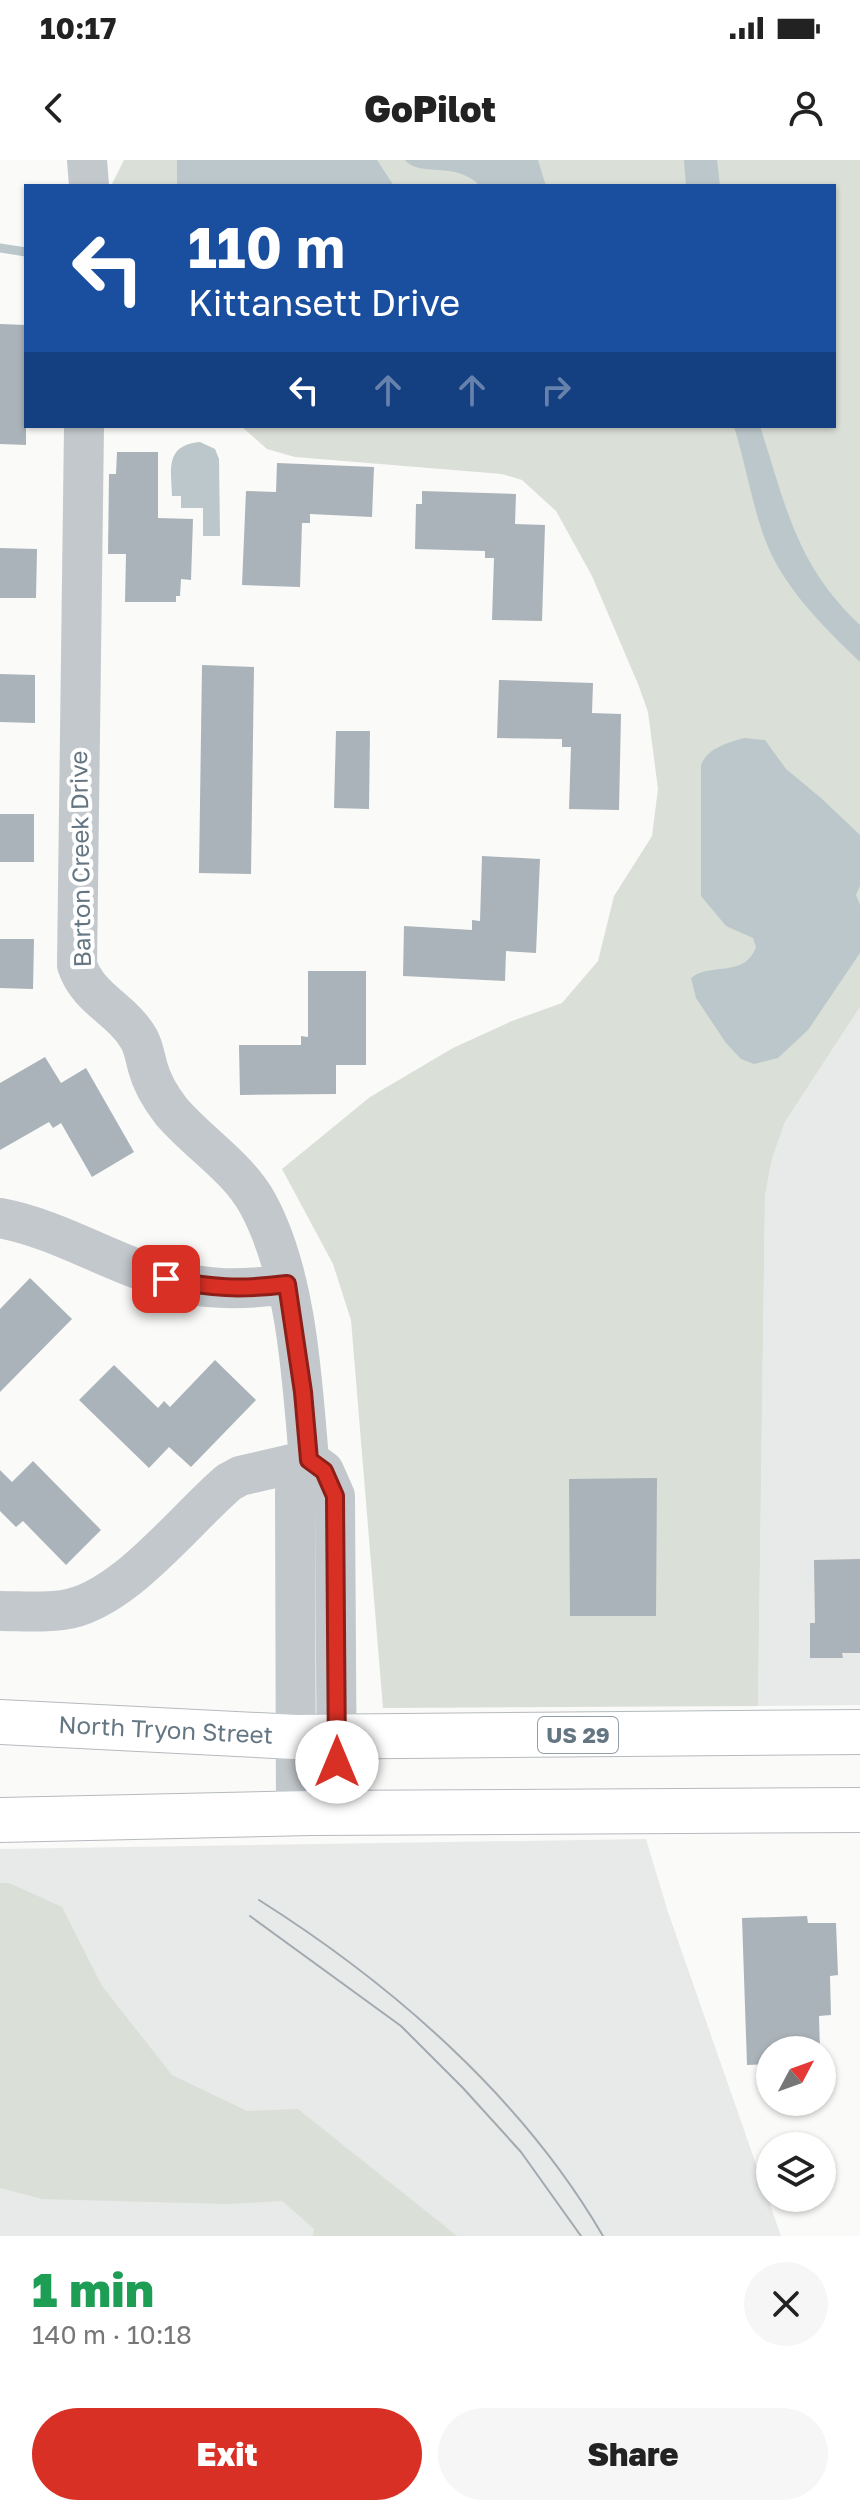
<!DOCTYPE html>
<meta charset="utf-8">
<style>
:root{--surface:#fff;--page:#f6f6f6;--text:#222;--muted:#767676;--accent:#d93025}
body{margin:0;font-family:"Golos Text",sans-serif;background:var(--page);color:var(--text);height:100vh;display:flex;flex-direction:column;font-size:30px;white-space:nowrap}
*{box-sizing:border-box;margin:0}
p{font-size:26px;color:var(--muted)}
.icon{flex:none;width:44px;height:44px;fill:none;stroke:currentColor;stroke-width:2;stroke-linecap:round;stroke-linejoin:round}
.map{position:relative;height:2076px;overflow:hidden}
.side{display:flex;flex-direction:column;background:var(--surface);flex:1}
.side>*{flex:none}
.hud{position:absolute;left:24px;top:24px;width:812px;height:244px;border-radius:0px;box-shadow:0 2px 6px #0004;background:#1a4fa0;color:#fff;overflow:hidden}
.needle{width:52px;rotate:49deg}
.tools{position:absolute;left:756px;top:1876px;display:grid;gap:16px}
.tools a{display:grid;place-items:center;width:80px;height:80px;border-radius:50%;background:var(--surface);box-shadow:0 2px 6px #0004;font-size:40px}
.pin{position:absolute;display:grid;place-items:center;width:68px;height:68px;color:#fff;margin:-34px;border-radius:16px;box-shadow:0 4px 12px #0006}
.me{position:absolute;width:88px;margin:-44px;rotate:0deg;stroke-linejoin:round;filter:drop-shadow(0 0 6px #0008)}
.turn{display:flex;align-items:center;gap:28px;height:168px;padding:0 32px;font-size:36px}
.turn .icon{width:104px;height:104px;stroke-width:2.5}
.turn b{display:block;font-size:56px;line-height:68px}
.lanes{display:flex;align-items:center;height:76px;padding:0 32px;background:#0003;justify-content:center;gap:40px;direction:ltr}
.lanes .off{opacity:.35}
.round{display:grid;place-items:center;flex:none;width:84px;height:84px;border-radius:42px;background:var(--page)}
.headline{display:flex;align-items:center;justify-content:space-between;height:136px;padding:0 32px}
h1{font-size:48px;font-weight:800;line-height:60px;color:#1e9e55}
.primary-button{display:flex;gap:16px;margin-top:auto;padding:16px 32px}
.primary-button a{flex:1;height:92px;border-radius:48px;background:var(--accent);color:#fff;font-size:32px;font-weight:800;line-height:92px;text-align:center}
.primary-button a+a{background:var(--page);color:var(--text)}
.status{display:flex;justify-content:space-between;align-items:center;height:56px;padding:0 40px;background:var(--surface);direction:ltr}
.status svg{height:22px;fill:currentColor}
header{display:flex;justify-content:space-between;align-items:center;height:104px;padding:0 32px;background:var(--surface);font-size:36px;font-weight:800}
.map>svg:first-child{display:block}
.built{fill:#e8e9e9}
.green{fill:#dadfd7}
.water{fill:#bbc7cb}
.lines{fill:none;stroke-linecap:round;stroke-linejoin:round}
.stream{stroke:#bbc7cb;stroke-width:9}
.building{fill:#aab3b9}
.major-casing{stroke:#b5babe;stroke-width:46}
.minor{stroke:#c3c8cc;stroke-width:40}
.major{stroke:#fff;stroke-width:44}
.tram{stroke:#a2aab0;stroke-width:2}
.route-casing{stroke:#8d1f18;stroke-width:20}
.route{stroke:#d93025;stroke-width:14}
.labels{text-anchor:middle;stroke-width:8;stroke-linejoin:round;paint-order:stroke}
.shield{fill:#fff;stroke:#939fa8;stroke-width:2}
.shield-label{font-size:22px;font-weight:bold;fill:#657683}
.street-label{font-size:24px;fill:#657683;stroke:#fff}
</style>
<div class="status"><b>10:17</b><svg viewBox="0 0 49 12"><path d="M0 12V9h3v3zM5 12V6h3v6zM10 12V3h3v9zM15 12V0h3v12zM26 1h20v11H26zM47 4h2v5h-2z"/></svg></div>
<header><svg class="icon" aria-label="back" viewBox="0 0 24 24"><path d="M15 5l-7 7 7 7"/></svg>GoPilot<svg class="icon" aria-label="person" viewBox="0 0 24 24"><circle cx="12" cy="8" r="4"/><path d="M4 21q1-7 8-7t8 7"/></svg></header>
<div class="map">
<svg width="860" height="2076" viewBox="0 0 860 2076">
<rect width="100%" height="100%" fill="#fafaf8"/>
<path class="built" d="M 860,847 L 860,1545 L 758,1546 L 765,1036 L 772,999 L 785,962 Z
M 646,1679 L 668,1752 L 781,2076 L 0,2076 L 0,1689 Z"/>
<path class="green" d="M 124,0 L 860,0 L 860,847 L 785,962 L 772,999 L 765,1036 L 758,1546 L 383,1548 L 351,1160 L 333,1104 L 282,1009 L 370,937 L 453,888 L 512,861 L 562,843 L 598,801 L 614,736 L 652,676 L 658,629 L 648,552 L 638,524 L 592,416 L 556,351 L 522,320 L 502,314 L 295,297 L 267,289 L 241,266 L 834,266 L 834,26 L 111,26 Z
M 0,1723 L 9,1723 L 62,1747 L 102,1826 L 172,1915 L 247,1951 L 298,1949 L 457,2076 L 313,2076 L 314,2069 L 282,2041 L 227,2044 L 42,2039 L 0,2028 Z"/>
<path class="water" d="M 177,0 L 377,0 L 394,26 L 177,26 Z
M 405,0 L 538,0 L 546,26 L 480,26 C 456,0 419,18 405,0 Z
M 684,0 L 717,0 L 720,26 L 686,26 Z
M 734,266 L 760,266 C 786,346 796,405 860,465 L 860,502 C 822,465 781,426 763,374 C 751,339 745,302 734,266 Z
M 200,282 L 215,289 L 219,299 L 220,376 L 203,376 L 203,348 L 181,348 L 181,336 L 172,336 C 171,309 165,285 200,282 Z
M 744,578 L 765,580 L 786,609 L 821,638 L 860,675 L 860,726 L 856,735 L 860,745 L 860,793 L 808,870 L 778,898 L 754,904 L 741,899 L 726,883 L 696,838 L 691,818 C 711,802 745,818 756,787 L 753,778 L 726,766 L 701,736 L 701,606 C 706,588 728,583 744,578 Z"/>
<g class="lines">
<path class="stream" d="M 0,88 L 26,92"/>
</g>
<path class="building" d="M 0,164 L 26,165 L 26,285 L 0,284 Z
M 117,292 L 158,292 L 158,358 L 193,359 L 191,420 L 181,419 L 180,436 L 176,436 L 176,442 L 125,442 L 126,394 L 108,394 L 109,314 L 116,314 Z
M 277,303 L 374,307 L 372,357 L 310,354 L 310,363 L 302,363 L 300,427 L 242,425 L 246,331 L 276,332 Z
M 422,331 L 516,334 L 515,364 L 545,365 L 542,461 L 492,460 L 494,398 L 485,398 L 485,391 L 415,389 L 416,344 L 422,344 Z
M 0,388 L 37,389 L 36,438 L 0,438 Z
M 202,505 L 254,507 L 251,714 L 199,713 Z
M 0,514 L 35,515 L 35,563 L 0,562 Z
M 499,520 L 593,523 L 592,553 L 621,554 L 619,650 L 569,649 L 571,587 L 562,587 L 562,579 L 497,578 Z
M 336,571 L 370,571 L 369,649 L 334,648 Z
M 0,654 L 34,654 L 34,702 L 0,702 Z
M 482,696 L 540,699 L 536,793 L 506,791 L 505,821 L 403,816 L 404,766 L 472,770 L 472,760 L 480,761 Z
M 0,779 L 34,779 L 33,829 L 0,828 Z
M 308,811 L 366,811 L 366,905 L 336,905 L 336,934 L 240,935 L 239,885 L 301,885 L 301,876 L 308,877 Z
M 45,897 L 61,923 L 86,908 L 134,992 L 92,1017 L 61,963 L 53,968 L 49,962 L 0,990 L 0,923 Z
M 30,1118 L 72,1159 L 0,1232 L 0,1149 Z
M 215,1200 L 256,1240 L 191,1307 L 169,1287 L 149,1308 L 79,1240 L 114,1205 L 158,1248 L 164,1241 L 170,1247 Z
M 33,1301 L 101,1370 L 66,1405 L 23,1361 L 16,1367 L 0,1351 L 0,1310 L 12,1322 Z
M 657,1318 L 656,1456 L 570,1456 L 569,1319 Z
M 860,1399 L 860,1493 L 842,1493 L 843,1498 L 810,1498 L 810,1463 L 815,1463 L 814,1400 Z
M 807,1756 L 808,1763 L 836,1763 L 838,1815 L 830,1816 L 831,1855 L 819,1856 L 820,1890 L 770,1890 L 770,1904 L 747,1905 L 742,1758 Z"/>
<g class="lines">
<defs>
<g id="major">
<path id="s1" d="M 0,1562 L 296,1577 L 860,1572"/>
<path d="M 0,1660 L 311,1653 L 860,1650"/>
</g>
</defs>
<use href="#major" class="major-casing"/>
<path class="minor" d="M 87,0 L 89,26
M 0,1058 C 58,1069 107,1101 163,1118 C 204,1131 245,1130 287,1124
M 0,1451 C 20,1451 42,1453 63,1450 C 123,1442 184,1360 229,1322 L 240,1316 L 309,1300 C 302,1219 297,1116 258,1044 C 238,1007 198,983 171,951 C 161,938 152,923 148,908 C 145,898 144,888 139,879 C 122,849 88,839 77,805 L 84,266
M 296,1654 L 295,1332 L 296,1323 L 309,1300 L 324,1311 L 335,1336 L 337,1653"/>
<use href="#major" class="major"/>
<path class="tram" d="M 259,1740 C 392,1824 523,1938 603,2076
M 250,1756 L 401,1866 L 463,1928 L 521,1992 L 581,2076"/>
</g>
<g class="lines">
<defs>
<path id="route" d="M 166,1119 C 211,1128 240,1130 287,1124 L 303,1232 L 309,1300 L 324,1311 L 335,1336 L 337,1602"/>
</defs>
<use href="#route" class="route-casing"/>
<use href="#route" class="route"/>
</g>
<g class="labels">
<rect class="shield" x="538" y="1557" width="80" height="36" rx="6"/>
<g class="shield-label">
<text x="578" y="1583">US 29</text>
</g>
<g class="street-label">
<text transform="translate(81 699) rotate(-91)" y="8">Barton Creek Drive</text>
<text dy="8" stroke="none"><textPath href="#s1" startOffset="166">North Tryon Street</textPath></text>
</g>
</g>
</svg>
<div class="tools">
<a><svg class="needle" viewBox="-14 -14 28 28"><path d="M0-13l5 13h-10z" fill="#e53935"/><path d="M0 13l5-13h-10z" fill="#767676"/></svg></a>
<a><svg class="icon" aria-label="layers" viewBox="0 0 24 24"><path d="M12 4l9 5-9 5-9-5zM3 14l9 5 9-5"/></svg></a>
</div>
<div class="pin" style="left:166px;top:1119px;background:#d93025"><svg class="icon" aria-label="arrive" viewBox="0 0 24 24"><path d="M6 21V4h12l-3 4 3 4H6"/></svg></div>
<svg class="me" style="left:337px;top:1602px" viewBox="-20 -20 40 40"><circle r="19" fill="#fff"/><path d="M0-13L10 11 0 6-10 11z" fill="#d93025"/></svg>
<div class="hud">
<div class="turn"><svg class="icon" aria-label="left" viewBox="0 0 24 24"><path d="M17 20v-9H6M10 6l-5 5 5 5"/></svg><div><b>110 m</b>Kittansett Drive</div></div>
<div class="lanes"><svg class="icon" aria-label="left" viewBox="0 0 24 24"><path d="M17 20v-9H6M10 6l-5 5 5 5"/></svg><svg class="icon off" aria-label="ahead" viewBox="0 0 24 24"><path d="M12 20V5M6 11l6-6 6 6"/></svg><svg class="icon off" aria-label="ahead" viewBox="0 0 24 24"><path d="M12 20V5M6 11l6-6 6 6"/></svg><svg class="icon off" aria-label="right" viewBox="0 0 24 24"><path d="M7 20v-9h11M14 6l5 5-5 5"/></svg></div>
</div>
</div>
<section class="side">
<div class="headline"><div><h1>1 min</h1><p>140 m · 10:18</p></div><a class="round"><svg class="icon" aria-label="close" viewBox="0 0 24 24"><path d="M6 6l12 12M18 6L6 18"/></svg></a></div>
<div class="primary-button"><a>Exit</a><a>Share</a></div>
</section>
